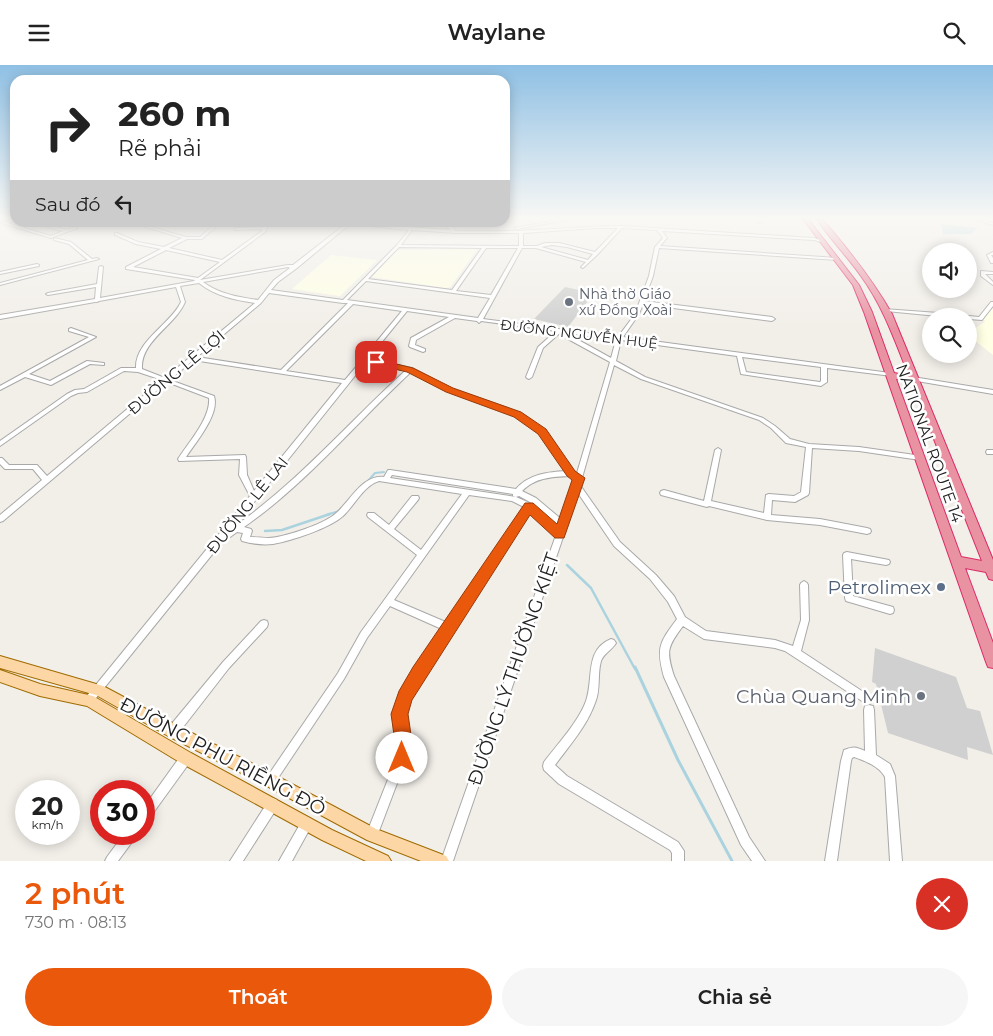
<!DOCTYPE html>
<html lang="vi">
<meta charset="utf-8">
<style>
:root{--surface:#fff;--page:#f6f6f6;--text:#222;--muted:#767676;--accent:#ea580c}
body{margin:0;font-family:Montserrat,sans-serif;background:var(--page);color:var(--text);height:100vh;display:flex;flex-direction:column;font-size:19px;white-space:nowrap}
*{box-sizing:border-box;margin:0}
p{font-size:16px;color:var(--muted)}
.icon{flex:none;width:28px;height:28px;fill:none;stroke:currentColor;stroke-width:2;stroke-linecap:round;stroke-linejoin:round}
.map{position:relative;height:796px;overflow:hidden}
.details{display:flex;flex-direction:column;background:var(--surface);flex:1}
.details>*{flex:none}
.top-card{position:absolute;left:10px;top:10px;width:500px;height:152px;border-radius:15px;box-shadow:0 2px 12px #0003;background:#fff;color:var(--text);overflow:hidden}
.fabs{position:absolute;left:922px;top:178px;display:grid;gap:10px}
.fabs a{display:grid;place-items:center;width:55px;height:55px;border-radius:50%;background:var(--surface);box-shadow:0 2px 12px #0003;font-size:25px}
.speed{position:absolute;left:15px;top:715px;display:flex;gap:10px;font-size:25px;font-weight:700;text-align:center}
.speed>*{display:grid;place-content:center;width:65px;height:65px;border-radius:50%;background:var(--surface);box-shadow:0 2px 12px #0003;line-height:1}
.speed small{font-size:12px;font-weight:400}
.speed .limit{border:8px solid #d22;background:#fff;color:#111}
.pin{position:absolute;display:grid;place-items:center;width:42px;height:42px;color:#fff;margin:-21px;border-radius:10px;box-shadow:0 2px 8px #0006}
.me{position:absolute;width:55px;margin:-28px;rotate:0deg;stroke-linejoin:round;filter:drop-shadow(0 0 4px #0008)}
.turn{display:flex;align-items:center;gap:18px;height:105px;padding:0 25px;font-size:22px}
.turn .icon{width:65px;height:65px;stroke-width:2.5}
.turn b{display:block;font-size:35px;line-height:42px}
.then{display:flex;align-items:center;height:48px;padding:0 25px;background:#0003;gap:10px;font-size:19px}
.round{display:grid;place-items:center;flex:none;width:52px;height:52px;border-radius:26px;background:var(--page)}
.overview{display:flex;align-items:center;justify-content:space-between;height:85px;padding:0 25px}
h1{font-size:30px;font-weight:600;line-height:38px;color:var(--accent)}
.primary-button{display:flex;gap:10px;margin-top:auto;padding:10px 25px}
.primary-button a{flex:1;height:58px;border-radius:30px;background:var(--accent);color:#fff;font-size:20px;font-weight:600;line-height:58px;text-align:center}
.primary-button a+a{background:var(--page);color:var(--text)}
header{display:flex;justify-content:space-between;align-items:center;height:65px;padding:0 25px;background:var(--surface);font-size:22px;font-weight:600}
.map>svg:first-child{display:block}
.education{fill:#ffffe5}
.religious{fill:#d0d0d0}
.water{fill:#aad3df}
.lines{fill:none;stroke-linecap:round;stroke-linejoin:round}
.stream-far2{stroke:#aad3df;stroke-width:2}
.stream-far1{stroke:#aad3df;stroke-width:2.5}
.stream{stroke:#aad3df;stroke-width:3}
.minor-casing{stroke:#a9a9a9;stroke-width:2}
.major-casing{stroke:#a06b00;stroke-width:2}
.highway-casing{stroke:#dc2a67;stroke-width:2}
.minor{fill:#fff;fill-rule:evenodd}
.major{fill:#fcd6a4;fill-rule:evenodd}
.highway{fill:#e892a2;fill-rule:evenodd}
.route{fill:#ea580c;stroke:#983908}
.worship-dot{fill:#6b7280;stroke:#fff;stroke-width:2}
.service-dot{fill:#5c6f8a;stroke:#fff;stroke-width:2}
.labels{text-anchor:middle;stroke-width:5;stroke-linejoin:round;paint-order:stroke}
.far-worship-label{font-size:14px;fill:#5b616d;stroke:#fff;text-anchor:start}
.far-street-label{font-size:14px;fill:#222;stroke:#fff}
.street-label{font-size:16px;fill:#222;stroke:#fff}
.near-service-label{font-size:19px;fill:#4e5e75;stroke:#fff;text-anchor:end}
.near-street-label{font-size:19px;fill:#222;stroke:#fff}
.near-worship-label{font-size:19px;fill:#5b616d;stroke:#fff;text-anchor:end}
</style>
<header><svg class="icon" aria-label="menu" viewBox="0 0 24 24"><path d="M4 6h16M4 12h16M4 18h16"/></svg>Waylane<svg class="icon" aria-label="search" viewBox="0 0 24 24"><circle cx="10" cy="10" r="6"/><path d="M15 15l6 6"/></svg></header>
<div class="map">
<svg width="993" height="796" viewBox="0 0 993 796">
<rect width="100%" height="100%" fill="#f2efe9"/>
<path class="education" d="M 475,184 L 477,185 L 450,222 L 446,223 L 372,212 L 397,185 Z
M 331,190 L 377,195 L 340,231 L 292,224 Z
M 993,243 L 993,290 L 969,271 L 969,267 L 985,257 L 983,253 Z"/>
<path class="religious" d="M 565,222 L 594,228 L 568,262 L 534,254 Z
M 875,583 L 956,612 L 967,643 L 980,646 L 993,690 L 967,682 L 968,695 L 888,668 L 876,619 L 872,617 Z"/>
<path class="water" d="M 941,159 L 978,163 L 970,169 L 943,169 Z"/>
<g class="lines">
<path class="stream-far2" d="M 367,417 L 375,408 L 384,407
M 326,450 L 339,446"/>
<path class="stream-far1" d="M 265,466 L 282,465 L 330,449
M 567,500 L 591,523 L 635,604"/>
<path class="stream" d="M 635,602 L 678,695 L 732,796"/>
<defs>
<path id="minor" d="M 15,154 L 15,156 L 7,158 L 51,171 L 63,166 L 36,159 L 35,158 L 40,158 L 67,165 L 75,162 L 77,163 L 51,173 L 1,158 Z
M 567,154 L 574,154 L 516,164 L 514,163 Z
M 756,154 L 760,154 L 762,157 L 759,158 Z
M 973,154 L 978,154 L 993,158 L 993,160 Z
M 133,158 L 137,158 L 186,172 L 200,172 L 216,158 L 220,158 L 202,174 L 187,174 L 169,183 L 222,195 L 262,166 L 262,164 L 236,165 L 235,165 L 235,163 L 263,162 L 263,158 L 267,158 L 267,163 L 265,167 L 200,215 L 288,200 L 293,200 L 347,158 L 451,165 L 441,158 L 445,158 L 454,163 L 455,166 C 481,166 507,167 532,165 C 562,164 591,161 621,161 L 814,173 L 825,176 L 825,178 L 824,178 L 814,175 L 662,166 L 667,173 L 660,181 L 837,193 L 839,194 L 837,195 L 659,183 L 653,211 L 644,236 L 772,252 L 775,254 L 772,256 L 643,239 L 639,249 L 623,272 L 890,308 L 892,309 L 892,311 L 827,303 L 827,317 L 821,321 L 741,309 L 737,291 L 621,275 L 616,296 L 645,312 L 763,353 L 775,361 L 790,374 L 809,379 L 859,382 L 922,391 L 923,393 L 920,395 L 859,386 L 812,383 L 809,428 L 808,430 L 795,437 L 772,435 L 771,450 L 820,454 L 867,463 L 870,464 L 871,466 L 870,468 L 867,469 L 820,460 L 767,455 L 709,441 L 707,442 L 661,430 L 660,428 L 661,426 L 664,425 L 704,436 L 715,385 L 718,383 L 721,385 L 711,436 L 764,448 L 766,430 L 769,429 L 794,431 L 801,427 L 806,382 L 786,378 L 771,363 L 759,355 L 641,314 L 614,300 L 580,420 L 620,477 L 656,510 L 674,531 L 685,552 L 706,566 L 775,575 L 793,581 L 801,555 L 800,520 L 801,518 L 804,516 L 807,518 L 808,520 L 809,555 L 801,586 L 871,632 L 873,635 L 871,638 L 868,640 L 865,638 L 785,586 L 775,583 L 704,574 L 683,561 C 667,582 666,586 674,611 L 749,772 L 765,796 L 752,796 L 741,780 L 664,612 C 656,583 659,578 677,554 L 668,537 L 650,514 L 614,481 L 578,428 L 453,796 L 441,796 L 556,470 L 530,446 L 409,634 L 404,649 L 410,684 L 376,774 L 372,776 L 368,774 L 366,770 L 400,684 L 394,649 L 400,632 L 444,565 L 390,541 L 367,573 L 344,614 L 274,719 L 270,720 L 266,719 L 265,715 L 338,608 L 361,567 L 417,490 L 368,452 L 367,450 L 368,448 L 374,448 L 389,460 L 412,431 L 418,431 L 419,433 L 418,435 L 394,464 L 421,485 L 462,429 L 379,416 C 363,421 355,440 343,451 C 330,463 291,476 273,479 C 263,480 252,479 242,476 L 241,474 L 243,468 L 237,467 L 226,475 L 223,476 L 92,638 L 89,640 L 86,638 L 84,635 L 86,632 L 250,431 L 239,410 L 240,394 L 179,396 L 178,394 C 188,378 211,353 209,333 L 167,317 L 3,456 L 0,457 L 0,450 L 42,415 L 33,404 L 5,404 L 0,399 L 0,393 L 2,393 L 9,400 L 37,400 L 47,411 L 162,315 L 138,307 L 124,306 L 87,327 L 78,328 L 71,331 L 0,381 L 0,376 L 67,329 L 75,325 L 84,324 L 121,303 L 136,303 C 135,276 171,259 181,237 L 176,222 L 99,236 L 97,237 L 95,237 L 0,254 L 0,250 L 95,234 L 96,222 L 48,230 L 46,229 L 48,228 L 97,219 L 99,202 L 101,201 L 103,202 L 100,233 L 194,216 L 195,215 L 126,204 L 126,202 L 161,184 L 136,179 L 115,170 L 115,168 L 117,168 L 138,177 L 164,182 L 182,173 ZM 350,159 L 409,165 L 397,180 L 343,235 L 271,225 L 278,217 L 297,203 ZM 596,163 L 618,163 L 595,187 L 559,178 L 545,178 L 537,181 L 523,181 L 523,168 ZM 622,163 L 657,165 L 663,173 L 655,182 L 649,211 L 635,249 L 618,272 L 483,254 L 522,183 L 536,183 L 586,197 L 581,202 L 583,203 L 597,190 ZM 412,165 L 456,168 L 519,168 L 519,181 L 401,180 ZM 552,180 L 567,182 L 593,189 L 588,195 L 541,182 ZM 399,182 L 482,183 L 452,225 L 368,214 ZM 486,183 L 518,183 L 491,230 L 456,226 ZM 166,185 L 220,197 L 198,213 L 133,202 ZM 288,202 L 290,203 L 274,215 L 258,235 C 238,232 219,229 203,217 ZM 366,216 L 490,233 L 478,253 L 347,235 ZM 199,218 C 215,231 235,235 255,238 L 165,313 L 142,304 C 140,276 176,260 185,237 L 180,221 ZM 269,228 L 343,238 L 348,238 L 281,305 L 197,292 L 261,238 ZM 353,239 L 402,246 L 363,293 L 361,294 L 361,296 L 345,315 L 286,306 ZM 407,246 L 449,252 L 411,273 L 409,281 L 410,282 L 423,287 L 425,286 L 425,284 L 415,280 L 416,275 L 455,253 L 477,256 L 479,258 L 481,256 L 556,266 L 538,282 L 526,312 L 527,313 L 529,314 L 532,312 L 543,283 L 561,267 L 568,268 L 568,274 L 610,297 L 577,408 L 573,406 L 544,365 L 519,348 L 452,324 L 412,303 L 368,294 ZM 573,269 L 616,275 L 611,293 L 573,272 ZM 742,292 L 821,302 L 821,316 L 820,317 L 746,307 ZM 193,295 L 342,318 L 254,426 L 247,410 L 246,392 L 245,390 L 186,392 C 196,377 220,349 214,331 L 170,315 ZM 366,297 L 406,305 C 349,357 298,417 235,461 ZM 411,307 L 448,326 L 515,350 L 540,367 L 566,406 C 548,407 529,409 516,424 L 390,405 L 388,405 L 384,412 C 360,409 348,442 331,452 C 317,461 285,472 269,473 C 263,473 256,472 250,472 L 252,466 L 251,464 L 244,462 C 306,419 356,358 411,307 ZM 392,410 L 513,429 L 513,431 L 516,432 L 519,431 L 530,437 L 559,461 L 558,463 L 532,439 L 516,432 L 390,413 ZM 570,411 L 575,414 L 561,454 L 536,433 L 522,426 C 536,412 552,412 570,411 ZM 469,430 L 512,436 L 524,442 L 448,558 L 394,535 Z
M 54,173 L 71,177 L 92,194 L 97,193 L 99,194 L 0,220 L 0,218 L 88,195 L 69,179 L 54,175 Z
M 993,187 L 993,190 L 991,190 L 993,193 L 993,198 L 991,198 L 987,190 Z
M 37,199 L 39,200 L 39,201 L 0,209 L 0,207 Z
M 981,206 L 993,207 L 993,209 L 985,209 L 993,217 L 993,220 L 981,211 Z
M 991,237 L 993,237 L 993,241 L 982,255 L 969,254 L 969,251 L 979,252 Z
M 884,244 L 952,249 L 955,251 L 938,251 L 886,246 L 884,246 Z
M 71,263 L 96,272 L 29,309 L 50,316 L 87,296 L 104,298 L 104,300 L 90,299 L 51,320 L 25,312 L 0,325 L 0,321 L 89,272 L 69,266 L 69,264 Z
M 913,312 L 993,325 L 993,329 L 911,315 L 911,313 Z
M 987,385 L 993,385 L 993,389 L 987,389 L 986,387 Z
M 847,487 L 889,495 L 890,497 L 889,499 L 886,500 L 851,494 L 853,531 L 893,542 L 894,545 L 893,548 L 890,549 L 846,536 L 845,533 L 843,490 L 844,488 Z
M 264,555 L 267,556 L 268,559 L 267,562 L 229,603 L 177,670 L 173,671 L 169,670 L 168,666 L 169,662 L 223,597 L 261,556 Z
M 611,574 L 614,575 L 616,578 C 612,585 604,588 601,596 C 597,610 601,624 595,638 C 587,661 569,681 555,700 L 567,711 L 678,777 L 684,786 L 684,796 L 672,796 L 672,788 L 670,785 L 559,719 L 544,705 L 543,701 L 544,697 C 557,680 579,656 586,636 C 594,614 584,585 611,574 Z
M 869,640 L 873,641 L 874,645 L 876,690 L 890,699 L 895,711 L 902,796 L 890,796 L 885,712 C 879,701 865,696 854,692 L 852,693 L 851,696 L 837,796 L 825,796 L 841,696 L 844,685 C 854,681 856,682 865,686 L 864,645 L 865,641 Z
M 186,688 L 190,689 L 191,693 L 190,697 L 148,755 L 144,757 L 144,742 L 182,689 Z
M 273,733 L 277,735 L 279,739 L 277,743 L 243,796 L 230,796 L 269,735 Z
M 307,752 L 311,754 L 313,758 L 292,796 L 279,796 L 303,754 Z
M 124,769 L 137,769 L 135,773 L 118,796 L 105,796 L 107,792 Z"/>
<path id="major" d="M 0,591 L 103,621 L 178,661 L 275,710 L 376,764 L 446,791 L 449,796 L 421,796 L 367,775 L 265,720 L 168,671 L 96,630 L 0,603 Z
M 0,605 L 40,619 L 93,631 L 191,688 L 332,765 L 388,791 L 391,796 L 366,796 L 322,775 L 181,698 L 87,641 L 40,631 L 0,617 Z"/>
<path id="highway" d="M 803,154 L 808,154 L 859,220 L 872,247 L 894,308 L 909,311 C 895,276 883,241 861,211 C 848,192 828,172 817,154 L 822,154 C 848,184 872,214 892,249 L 993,495 L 993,515 L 989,514 L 986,507 L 965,503 L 993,578 L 993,603 L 988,602 L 986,597 L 864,247 L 853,220 ZM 896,314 L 911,316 L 982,496 L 961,492 Z"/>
</defs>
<use href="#minor" class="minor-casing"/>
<use href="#major" class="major-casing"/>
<use href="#highway" class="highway-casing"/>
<use href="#minor" class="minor"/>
<use href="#major" class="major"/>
<use href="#highway" class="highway"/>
</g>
<linearGradient id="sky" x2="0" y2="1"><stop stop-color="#8fc0e4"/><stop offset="0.58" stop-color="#f9f8f5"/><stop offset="1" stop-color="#f9f8f5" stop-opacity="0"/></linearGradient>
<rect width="993" height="265" fill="url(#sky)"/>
<path class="route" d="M 376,294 L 413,303 L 453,323 L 521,347 L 546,364 L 575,406 L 585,413 L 564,473 L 555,473 L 530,450 L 412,635 L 408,649 L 413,684 L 409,699 L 402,702 L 396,699 L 394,693 L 396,684 L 391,649 L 399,626 L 413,602 L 525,438 L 533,438 L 557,459 L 572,415 L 567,411 L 538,369 L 514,352 L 446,327 L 407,307 L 373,299 L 373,295 Z"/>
<g class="worship-dot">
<circle cx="569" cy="237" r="5"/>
<circle cx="921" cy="631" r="5"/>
</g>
<circle class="service-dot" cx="941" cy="522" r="5"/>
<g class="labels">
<g class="far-worship-label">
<text x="579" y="234">Nhà thờ Giáo<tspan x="579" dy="16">xứ Đồng Xoài</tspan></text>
</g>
<g class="far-street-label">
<text transform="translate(579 269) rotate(7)" y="5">ĐƯỜNG NGUYỄN HUỆ</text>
</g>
<g class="street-label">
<text transform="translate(176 307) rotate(-40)" y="6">ĐƯỜNG LÊ LỢI</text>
<text transform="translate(930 378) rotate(70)" y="6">NATIONAL ROUTE 14</text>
<text transform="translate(247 440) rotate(-51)" y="6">ĐƯỜNG LÊ LAI</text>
</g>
<g class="near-service-label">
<text x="931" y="529">Petrolimex</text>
</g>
<g class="near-street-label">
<text transform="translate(513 604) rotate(-71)" y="7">ĐƯỜNG LÝ THƯỜNG KIỆT</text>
<text transform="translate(223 691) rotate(28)" y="7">ĐƯỜNG PHÚ RIỀNG ĐỎ</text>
</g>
<g class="near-worship-label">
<text x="911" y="638">Chùa Quang Minh</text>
</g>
</g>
</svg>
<div class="fabs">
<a><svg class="icon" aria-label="sound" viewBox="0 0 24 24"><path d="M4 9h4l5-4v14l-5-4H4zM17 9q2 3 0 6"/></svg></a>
<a><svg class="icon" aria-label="search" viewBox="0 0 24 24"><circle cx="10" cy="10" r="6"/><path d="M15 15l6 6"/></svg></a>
</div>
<div class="speed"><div>20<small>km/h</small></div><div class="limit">30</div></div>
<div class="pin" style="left:376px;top:297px;background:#d93025"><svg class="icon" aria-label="arrive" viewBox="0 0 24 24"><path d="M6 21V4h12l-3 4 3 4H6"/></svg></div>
<svg class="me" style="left:402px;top:693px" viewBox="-20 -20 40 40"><circle r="19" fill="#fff"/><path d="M0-13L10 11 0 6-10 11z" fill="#ea580c"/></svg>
<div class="top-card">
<div class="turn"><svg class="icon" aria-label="right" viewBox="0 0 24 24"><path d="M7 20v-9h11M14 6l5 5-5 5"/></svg><div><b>260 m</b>Rẽ phải</div></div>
<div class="then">Sau đó<svg class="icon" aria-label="left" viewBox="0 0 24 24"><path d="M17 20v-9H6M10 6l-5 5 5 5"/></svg></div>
</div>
</div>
<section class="details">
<div class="overview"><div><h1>2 phút</h1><p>730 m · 08:13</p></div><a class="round" style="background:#d93025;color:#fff"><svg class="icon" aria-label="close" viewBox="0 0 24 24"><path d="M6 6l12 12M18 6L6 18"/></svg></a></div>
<div class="primary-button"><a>Thoát</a><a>Chia sẻ</a></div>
</section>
